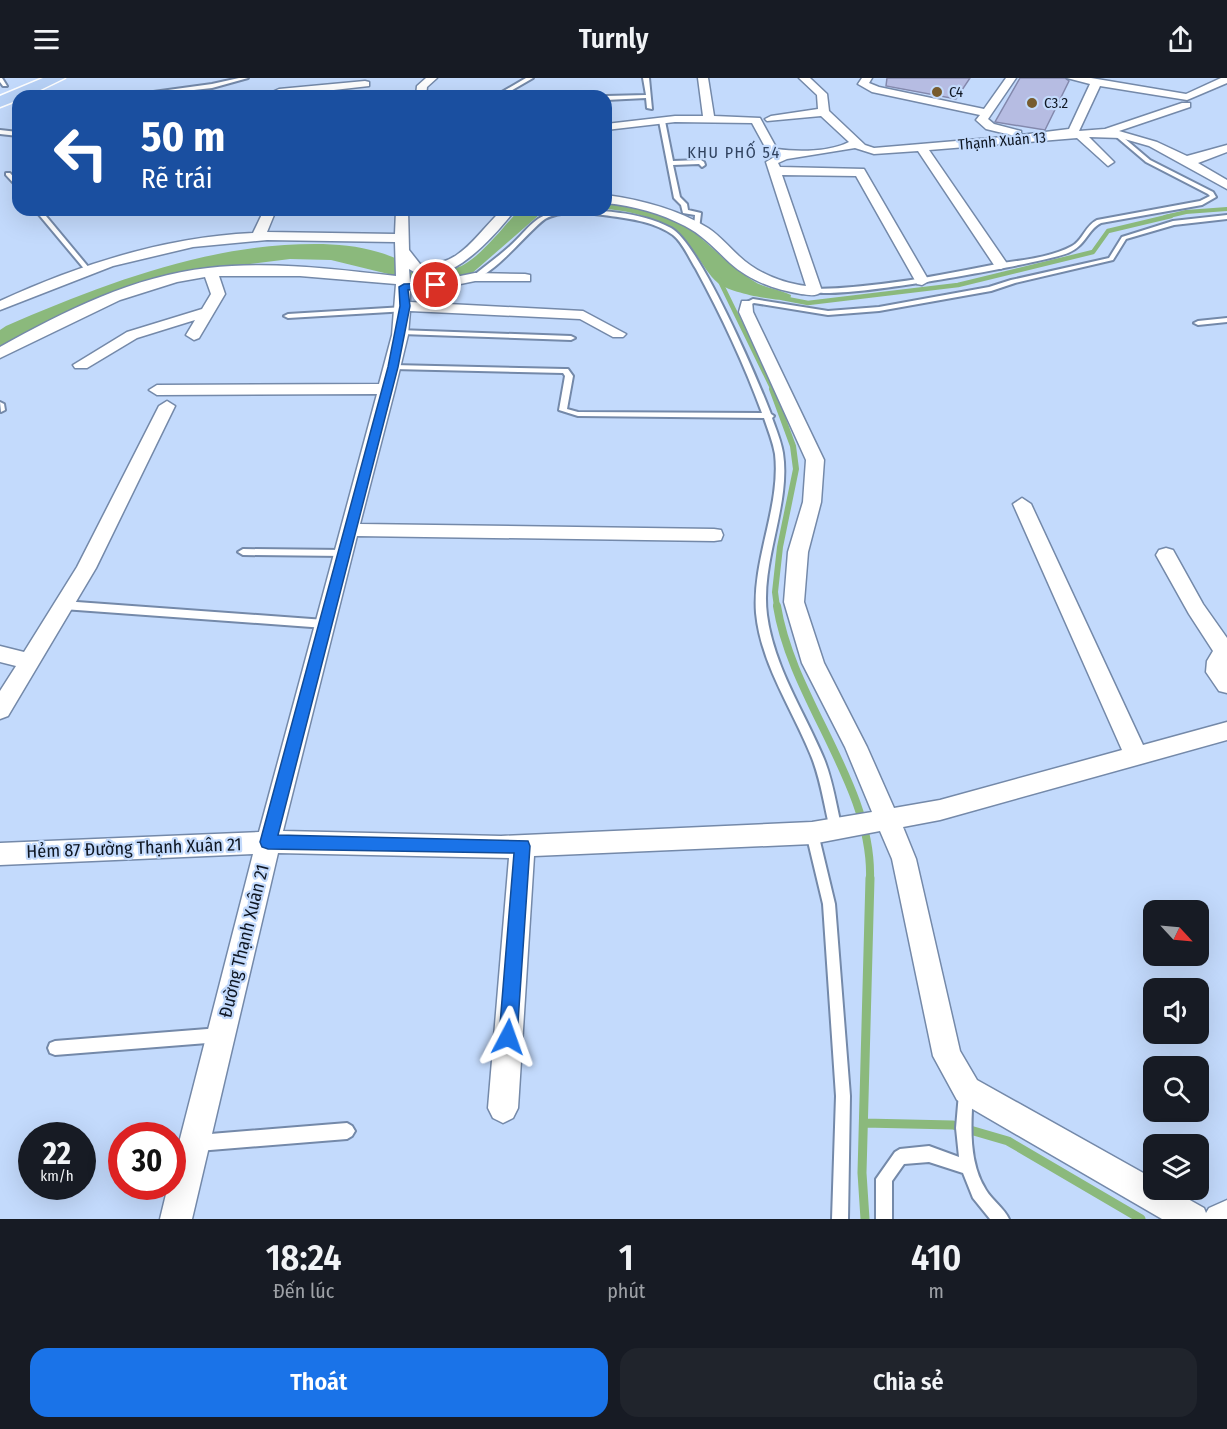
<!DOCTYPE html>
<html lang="vi">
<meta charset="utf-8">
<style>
:root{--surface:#171b24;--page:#20242c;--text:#f1f3f6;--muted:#9ea1a6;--accent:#1a73e8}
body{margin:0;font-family:"Fira Sans Condensed",sans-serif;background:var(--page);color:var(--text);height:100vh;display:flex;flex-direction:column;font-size:22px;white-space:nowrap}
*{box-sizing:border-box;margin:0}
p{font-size:20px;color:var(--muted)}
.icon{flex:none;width:33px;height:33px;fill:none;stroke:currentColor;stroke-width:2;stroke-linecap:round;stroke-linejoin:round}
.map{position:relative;height:1141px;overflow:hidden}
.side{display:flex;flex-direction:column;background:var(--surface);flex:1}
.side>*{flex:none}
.guide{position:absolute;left:12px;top:12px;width:600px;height:126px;border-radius:18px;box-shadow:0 6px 24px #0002;background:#1a4fa0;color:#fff;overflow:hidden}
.needle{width:39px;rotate:116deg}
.fabs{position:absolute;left:1143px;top:822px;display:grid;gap:12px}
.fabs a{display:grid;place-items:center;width:66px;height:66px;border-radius:12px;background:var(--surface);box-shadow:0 6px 24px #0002;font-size:30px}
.speed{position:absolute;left:18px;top:1044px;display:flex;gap:12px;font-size:30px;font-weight:700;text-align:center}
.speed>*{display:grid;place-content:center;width:78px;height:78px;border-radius:50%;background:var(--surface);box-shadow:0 6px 24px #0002;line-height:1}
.speed small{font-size:15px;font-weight:400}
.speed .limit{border:9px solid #d22;background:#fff;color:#111}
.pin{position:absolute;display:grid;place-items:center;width:51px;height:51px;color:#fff;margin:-26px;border:3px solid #fff;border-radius:50%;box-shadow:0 2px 6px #0007}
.me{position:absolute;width:66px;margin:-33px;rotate:4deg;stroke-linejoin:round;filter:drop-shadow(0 0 4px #0008)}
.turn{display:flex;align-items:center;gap:21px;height:126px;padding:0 30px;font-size:27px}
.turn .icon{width:78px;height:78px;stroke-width:2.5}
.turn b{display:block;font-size:42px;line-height:51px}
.eta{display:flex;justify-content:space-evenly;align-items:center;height:102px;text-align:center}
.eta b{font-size:36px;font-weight:600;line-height:42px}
.action{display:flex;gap:12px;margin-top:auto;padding:12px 30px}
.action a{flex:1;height:69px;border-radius:18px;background:var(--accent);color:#fff;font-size:24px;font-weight:600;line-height:69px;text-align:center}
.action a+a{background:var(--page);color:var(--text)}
header{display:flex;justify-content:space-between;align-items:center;height:78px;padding:0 30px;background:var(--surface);font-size:27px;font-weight:600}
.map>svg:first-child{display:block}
.water{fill:#8bb97c}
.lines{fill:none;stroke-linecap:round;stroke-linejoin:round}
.stream-far4{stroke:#8bb97c;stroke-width:4}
.stream-far3{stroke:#8bb97c;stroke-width:4.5}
.stream-far2{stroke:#8bb97c;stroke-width:6}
.stream-far1{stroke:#8bb97c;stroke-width:8}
.stream{stroke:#8bb97c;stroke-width:9}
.building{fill:#b6bce2;stroke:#8388ac;stroke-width:1.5}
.service-casing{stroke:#7489a9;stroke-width:4}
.minor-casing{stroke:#7489a9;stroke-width:3}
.trunk-casing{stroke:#fff;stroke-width:3}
.service{fill:#fff;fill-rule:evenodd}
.minor{fill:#fff;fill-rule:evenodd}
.trunk{fill:#b8d2f7;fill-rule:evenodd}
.route{fill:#1a73e8;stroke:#114b97;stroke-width:1.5}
.poi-dot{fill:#775c2e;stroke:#c3dafc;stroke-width:2}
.labels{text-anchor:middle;stroke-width:4.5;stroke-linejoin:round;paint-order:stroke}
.far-poi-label{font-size:15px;fill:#0f1723;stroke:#c3dafc;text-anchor:start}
.far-street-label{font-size:15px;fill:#0f1723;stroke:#c3dafc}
.far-neighbourhood-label{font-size:16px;letter-spacing:1.5px;fill:#314360;stroke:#c3dafc}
.street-label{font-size:18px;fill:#0f1723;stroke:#c3dafc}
</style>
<header><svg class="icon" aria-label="menu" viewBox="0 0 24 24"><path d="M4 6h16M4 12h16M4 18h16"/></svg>Turnly<svg class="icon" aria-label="share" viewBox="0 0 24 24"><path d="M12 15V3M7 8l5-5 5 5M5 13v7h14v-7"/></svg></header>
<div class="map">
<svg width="1227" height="1141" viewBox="0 0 1227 1141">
<rect width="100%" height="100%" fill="#c3dafc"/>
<path class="water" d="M 606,125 C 641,129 674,137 701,160 C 718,175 733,190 752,202 C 763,210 779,211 791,217 L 790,222 C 774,223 730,215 718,205 C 705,194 698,176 686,164 C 666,143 635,133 606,131 Z
M 519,132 L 559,132 L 539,137 L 470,197 L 450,202 L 417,203 L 331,182 L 290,181 L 227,189 L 163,203 L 0,274 L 0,252 L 6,248 C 103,206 208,166 315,166 C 337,166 358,168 378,174 C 403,181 429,199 456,190 C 477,184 504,148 519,132 Z"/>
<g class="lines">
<path class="stream-far4" d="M 1165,139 L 1186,134 L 1227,131"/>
<path class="stream-far3" d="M 718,199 L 773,312
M 782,220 L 808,225 L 958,207 L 1093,174 L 1108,153 L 1171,138"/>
<path class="stream-far2" d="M 772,311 L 793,368 L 796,391 L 780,469 L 775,514 L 777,529"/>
<path class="stream-far1" d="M 777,528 C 792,622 873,707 870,801"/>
<path class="stream" d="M 864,1045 L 953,1047 L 1008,1063 L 1141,1141
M 865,1141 L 862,1095 L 870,800"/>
</g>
<path class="building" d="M 887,0 L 970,0 L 956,21 L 886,8 Z
M 1020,0 L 1065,0 L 1069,3 L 1045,52 L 995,44 Z"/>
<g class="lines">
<defs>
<path id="service" d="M 0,0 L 2,0 L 7,8 L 3,8 L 0,4 Z
M 239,0 L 248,0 L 212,10 L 149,17 L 146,15 L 212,6 Z
M 526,0 L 533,0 L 502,18 L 495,18 Z
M 643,0 L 649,0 L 652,31 L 647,30 L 646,20 L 606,22 L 606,18 L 646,17 Z
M 662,41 L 665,43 L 673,83 L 701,82 L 704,84 L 705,87 L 702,89 L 699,86 L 673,87 L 680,119 L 687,126 L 688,132 L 701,135 L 699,151 L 694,150 L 695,137 L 683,135 L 681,127 L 674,120 L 659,43 Z
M 0,52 L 18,54 L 18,58 L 0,56 Z
M 1113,54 L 1117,54 L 1150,82 L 1213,114 L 1216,119 L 1202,127 L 1101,145 C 1086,153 1087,167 1068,175 C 1039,186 831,224 811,213 L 815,211 C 877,210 936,198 997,186 C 1021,182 1050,180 1072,168 C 1083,162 1085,148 1097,142 L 1200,123 L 1210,118 L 1208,116 L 1146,84 L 1113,56 Z
M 6,95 L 10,95 L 18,104 L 18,110 L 6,97 Z
M 35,132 L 41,132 L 90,191 L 90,193 L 86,193 Z
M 563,132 C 598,132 639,133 671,150 C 700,166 757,300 771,336 L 774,338 L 772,340 C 776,351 781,363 783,375 C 791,427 760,483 767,537 C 774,589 804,633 824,681 C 833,703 836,727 842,751 L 840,755 L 836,756 L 832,755 L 830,751 C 824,727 821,703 812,680 C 793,632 761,587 756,535 C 752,481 781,428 775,376 C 773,364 768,352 764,340 L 578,338 L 559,332 L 565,298 L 563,295 L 393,291 L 389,289 L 393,287 L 565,291 L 568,291 L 573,298 L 567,331 L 578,334 L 762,335 C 744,286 721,237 696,191 C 689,180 683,165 673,157 C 654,143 626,140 603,137 C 586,135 561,132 545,141 C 529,152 491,201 473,200 L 473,198 C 485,188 498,179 510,168 C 530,150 533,137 563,132 Z
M 1227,137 L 1227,141 L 1174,147 L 1126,161 L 1113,182 L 1015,205 L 991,213 L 879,233 L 828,237 L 754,225 L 747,228 L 743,226 L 753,221 L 828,233 L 879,229 L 989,209 L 1011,202 L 1109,180 L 1122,159 L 1173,143 Z
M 404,229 L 408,231 L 407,233 L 288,240 L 284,238 L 288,236 Z
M 1227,240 L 1227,244 L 1198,247 L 1194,245 L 1198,243 Z
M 398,252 L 571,258 L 575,260 L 571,262 L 401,256 L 398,256 Z
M 0,324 L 4,326 L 5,332 L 1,334 Z
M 243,471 L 344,472 L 349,475 L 344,478 L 243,477 L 238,474 Z
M 63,523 L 325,542 L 330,546 L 325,550 L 63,531 L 58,527 Z
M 812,750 L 816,751 L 818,755 L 835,826 L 850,1018 L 848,1141 L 832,1141 L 836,1018 L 823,826 L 806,755 L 808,751 Z
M 220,950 L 225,952 L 227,957 L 225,962 L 220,964 L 55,977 L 50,975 L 48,970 L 50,965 L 55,963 Z
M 966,1008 L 971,1010 L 973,1015 C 971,1046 968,1084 986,1112 C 992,1122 1004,1130 1009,1141 L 990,1141 L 973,1120 L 963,1095 L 929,1084 L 904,1086 L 892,1103 L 892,1141 L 876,1141 L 876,1101 L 895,1074 L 900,1071 L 929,1068 L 959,1079 L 956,1050 L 959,1015 L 961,1010 Z
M 347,1045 L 352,1048 L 355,1053 L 352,1058 L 347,1061 L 198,1073 L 193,1070 L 190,1065 L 193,1060 L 198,1057 Z"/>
<path id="minor" d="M 426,0 L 437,0 L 427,9 L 426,18 L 416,18 L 417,8 Z
M 698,0 L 708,0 L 714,38 L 760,40 L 777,71 C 797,74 830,74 849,64 L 821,38 L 767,43 L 765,41 L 771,38 L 818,31 L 817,17 L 799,0 L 810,0 L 827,16 L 829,33 L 865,67 L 874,70 L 1015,58 L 986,51 L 976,42 L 980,37 L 872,14 L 858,6 L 862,0 L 872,0 L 869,5 L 879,9 L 984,31 L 1006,0 L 1016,0 L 988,41 L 994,46 L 1021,53 L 1021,57 L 1069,51 L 1090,6 L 1067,0 L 1091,0 L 1186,16 L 1221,0 L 1227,0 L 1227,5 L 1187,22 L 1100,8 L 1079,53 L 1105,51 L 1182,25 L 1190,25 L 1190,29 L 1119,53 L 1157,64 L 1187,78 L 1227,67 L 1227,74 L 1198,85 L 1227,102 L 1227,111 L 1149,68 L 1121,60 L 1089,59 L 1114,84 L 1108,88 L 1077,60 L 929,72 L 1008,187 L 1001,191 L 996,190 L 918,73 L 874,76 L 855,70 L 787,81 L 778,85 L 780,89 L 864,91 L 929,203 L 922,207 L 917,206 L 856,98 L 782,97 L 822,213 C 817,219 809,217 801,216 C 776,212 750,203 730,185 C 715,171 704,158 685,148 C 660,135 634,128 606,125 L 606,117 C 642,122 677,131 708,150 C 720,158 728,168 739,178 C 757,195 782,205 806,208 L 766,84 L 776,78 L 769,76 L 752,45 L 675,44 L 606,52 L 606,46 L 675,38 L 703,38 Z
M 365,3 L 369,4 L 369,8 L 281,18 L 271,18 L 270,15 L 279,11 Z
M 264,132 L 276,132 L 267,154 L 395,156 L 396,132 L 408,132 L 409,172 L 420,186 C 460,190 476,156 502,132 L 515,132 C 496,156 445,217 409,191 L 410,204 L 436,203 L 475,195 L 525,196 L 530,197 L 530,203 L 475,203 L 436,211 L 410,213 L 410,224 L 583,233 L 626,256 L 623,259 L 613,259 L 580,241 L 410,233 L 408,257 L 395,311 L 360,446 L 714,451 L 721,452 L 723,457 L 721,462 L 714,463 L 357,458 L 283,753 L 501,758 L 812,744 L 872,734 L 845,669 L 802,585 L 784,524 L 788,474 L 803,424 L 806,382 L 739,234 L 742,223 L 752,223 L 753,234 L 824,382 L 821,424 L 808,474 L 804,524 L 824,585 L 867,669 L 894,730 L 940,722 L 1122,672 L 1013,426 L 1022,420 L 1031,426 L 1143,667 L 1227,644 L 1227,662 L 940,742 L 903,749 L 916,781 L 960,973 L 977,1002 L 1154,1101 L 1154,1112 L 1172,1112 L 1204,1130 L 1206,1135 L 1209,1130 L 1227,1122 L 1227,1141 L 1162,1141 L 957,1022 L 933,978 L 892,781 L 880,753 L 812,766 L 534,778 L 518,1030 L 513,1040 L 503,1045 L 493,1040 L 488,1030 L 509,780 L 278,775 L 192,1141 L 160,1141 L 168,1108 L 172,1108 L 172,1092 L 253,776 L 0,787 L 0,765 L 259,754 L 377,316 L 157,317 L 149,312 L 157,307 L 379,306 L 392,257 L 396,206 L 300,198 L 219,198 L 225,216 L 199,260 L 194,262 L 186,257 L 195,242 L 137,260 L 87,290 L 75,290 L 73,287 L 127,254 L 202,231 L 211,216 L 205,199 L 177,204 L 120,222 L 0,280 L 0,269 C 65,233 134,198 208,190 C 270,183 334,191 396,198 L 395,164 L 267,162 L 193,169 L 113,188 L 0,232 L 0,223 C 80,186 166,159 253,155 Z
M 167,323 L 175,328 L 96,490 L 8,638 L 0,641 L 0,613 L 16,588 L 0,584 L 0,568 L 24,574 L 77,489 L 159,328 Z
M 1166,470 L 1173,472 L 1203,526 L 1227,560 L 1227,615 L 1219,613 L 1206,594 L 1207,583 L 1213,573 L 1189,536 L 1156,477 L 1159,472 Z"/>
<path id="trunk" d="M 43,0 L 65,0 L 28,18 L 18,18 L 18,22 L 0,29 L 0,18 Z"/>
</defs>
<use href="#service" class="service-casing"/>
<use href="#minor" class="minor-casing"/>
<use href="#trunk" class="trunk-casing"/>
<use href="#service" class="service"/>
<use href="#minor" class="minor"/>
<use href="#trunk" class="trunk"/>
</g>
<path class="route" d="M 436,205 L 441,207 L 439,209 L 408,212 L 410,228 L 398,289 L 278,757 L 528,763 L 530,768 L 517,959 L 515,965 L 508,968 L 502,965 L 499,959 L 514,775 L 268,771 L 262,769 L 260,764 L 388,289 L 400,228 L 399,209 L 404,206 Z"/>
<g class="poi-dot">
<circle cx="937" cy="14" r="6"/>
<circle cx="1032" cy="25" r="6"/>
</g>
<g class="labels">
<g class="far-poi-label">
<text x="949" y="19">C4</text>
<text x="1044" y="30">C3.2</text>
</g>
<g class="far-street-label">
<text transform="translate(1002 63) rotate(-5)" y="5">Thạnh Xuân 13</text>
</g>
<g class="far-neighbourhood-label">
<text x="734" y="80">KHU PHỐ 54</text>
</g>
<g class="street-label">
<text transform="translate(134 770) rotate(-2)" y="6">Hẻm 87 Đường Thạnh Xuân 21</text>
<text transform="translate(244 863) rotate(-76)" y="6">Đường Thạnh Xuân 21</text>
</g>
</g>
</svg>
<div class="fabs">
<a><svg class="needle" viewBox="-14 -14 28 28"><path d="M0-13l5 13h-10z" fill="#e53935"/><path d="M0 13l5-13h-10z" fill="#9ea1a6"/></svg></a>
<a><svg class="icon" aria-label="sound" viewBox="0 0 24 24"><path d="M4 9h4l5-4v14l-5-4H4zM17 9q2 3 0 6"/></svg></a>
<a><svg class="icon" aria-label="search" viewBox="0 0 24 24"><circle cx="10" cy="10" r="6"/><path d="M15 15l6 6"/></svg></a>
<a><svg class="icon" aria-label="layers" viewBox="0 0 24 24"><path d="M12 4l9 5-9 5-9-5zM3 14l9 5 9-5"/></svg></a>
</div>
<div class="speed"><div>22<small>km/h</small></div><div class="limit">30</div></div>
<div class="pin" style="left:436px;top:207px;background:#d93025"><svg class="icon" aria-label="arrive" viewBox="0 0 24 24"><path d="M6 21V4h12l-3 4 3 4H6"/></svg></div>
<svg class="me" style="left:508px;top:959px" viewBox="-20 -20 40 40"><path d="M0-17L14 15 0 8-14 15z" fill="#1a73e8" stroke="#fff" stroke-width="4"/></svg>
<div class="guide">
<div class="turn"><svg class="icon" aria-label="left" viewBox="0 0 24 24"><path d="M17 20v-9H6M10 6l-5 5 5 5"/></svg><div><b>50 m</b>Rẽ trái</div></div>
</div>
</div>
<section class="side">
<div class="eta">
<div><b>18:24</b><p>Đến lúc</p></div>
<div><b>1</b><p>phút</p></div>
<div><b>410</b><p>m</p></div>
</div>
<div class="action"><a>Thoát</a><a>Chia sẻ</a></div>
</section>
